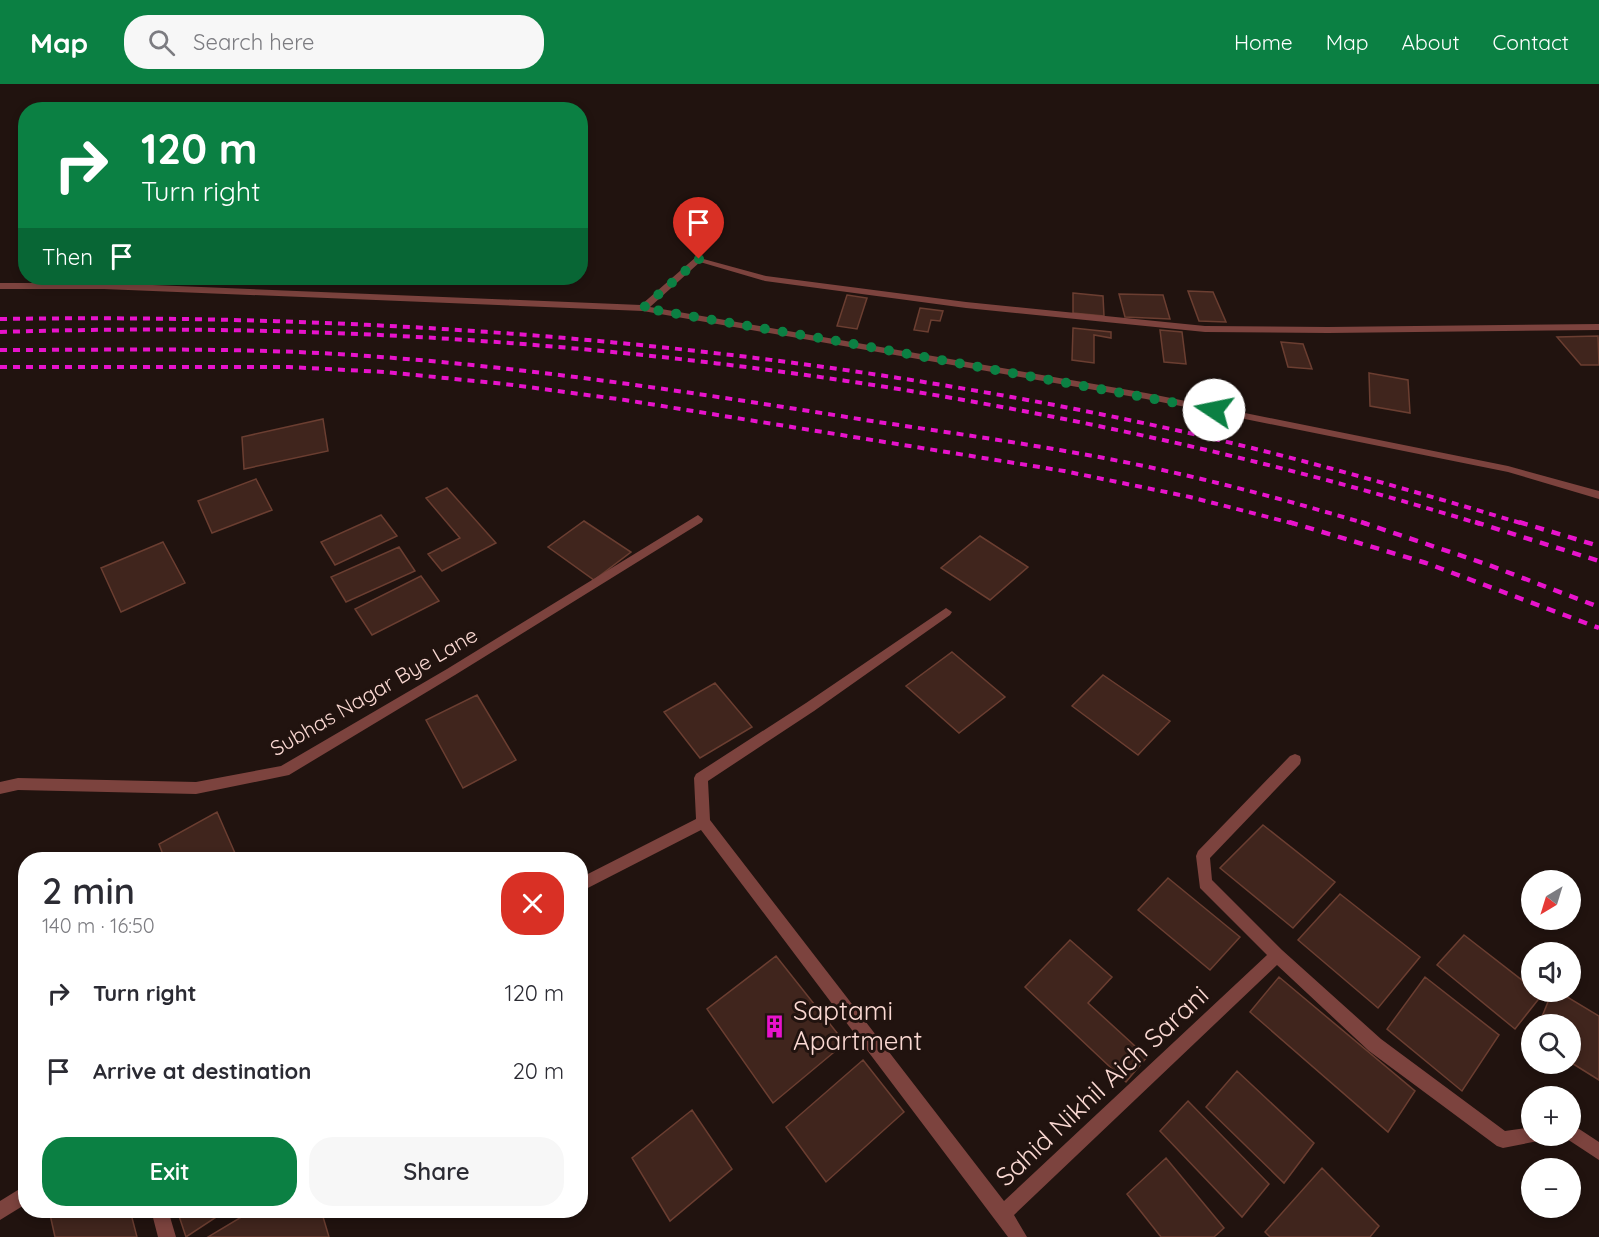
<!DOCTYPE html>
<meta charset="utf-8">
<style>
:root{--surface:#fff;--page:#f7f7f7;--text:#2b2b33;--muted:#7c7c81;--accent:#0b8043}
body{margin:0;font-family:Quicksand,sans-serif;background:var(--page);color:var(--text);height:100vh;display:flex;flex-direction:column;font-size:22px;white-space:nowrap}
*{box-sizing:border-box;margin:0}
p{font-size:20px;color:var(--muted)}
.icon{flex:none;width:33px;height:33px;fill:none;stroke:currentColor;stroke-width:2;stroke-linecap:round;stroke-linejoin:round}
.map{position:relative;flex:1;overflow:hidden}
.side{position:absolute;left:18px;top:768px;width:570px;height:366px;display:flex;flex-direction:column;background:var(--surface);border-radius:24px;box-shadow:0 3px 9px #0003}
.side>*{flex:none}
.top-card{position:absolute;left:18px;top:18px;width:570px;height:183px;border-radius:24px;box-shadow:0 3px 9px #0003;background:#0b8043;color:#fff;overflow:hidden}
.needle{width:39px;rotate:218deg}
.tools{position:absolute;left:1521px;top:786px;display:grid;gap:12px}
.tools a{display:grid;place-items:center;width:60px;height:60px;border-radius:50%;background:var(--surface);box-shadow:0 3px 9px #0003;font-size:30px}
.pin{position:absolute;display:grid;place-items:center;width:51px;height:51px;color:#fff;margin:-62px -26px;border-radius:50% 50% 50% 0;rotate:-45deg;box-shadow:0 0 6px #0007}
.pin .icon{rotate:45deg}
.me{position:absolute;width:66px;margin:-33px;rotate:281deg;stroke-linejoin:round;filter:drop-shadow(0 0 4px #0008)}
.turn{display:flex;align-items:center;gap:21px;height:126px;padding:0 24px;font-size:27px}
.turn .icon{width:78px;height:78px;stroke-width:2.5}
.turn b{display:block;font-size:42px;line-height:51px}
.then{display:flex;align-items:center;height:57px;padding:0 24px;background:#0003;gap:12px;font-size:22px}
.round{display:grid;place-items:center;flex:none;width:63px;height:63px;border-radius:24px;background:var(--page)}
.summary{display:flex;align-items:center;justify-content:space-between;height:102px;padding:0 24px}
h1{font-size:36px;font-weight:600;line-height:45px}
.cta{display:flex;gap:12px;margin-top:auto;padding:12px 24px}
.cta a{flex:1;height:69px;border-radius:24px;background:var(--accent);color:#fff;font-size:24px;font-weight:600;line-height:69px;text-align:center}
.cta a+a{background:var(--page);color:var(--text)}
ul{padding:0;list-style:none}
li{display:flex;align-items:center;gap:18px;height:78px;padding:0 24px}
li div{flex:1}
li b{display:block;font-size:22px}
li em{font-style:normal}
header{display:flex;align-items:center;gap:36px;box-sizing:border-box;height:84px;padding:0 30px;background:var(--accent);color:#fff}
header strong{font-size:28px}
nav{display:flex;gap:33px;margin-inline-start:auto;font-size:21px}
.search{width:420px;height:54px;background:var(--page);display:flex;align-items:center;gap:15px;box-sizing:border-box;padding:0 21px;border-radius:24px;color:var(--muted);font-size:22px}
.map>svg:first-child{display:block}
.building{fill:#40251d;stroke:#6b3e31;stroke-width:1.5}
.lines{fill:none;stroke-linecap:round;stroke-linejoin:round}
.street{fill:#7c433e;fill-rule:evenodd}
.rail-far1{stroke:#e813cb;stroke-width:4;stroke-dasharray:7 6;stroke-linecap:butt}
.rail{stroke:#e813cb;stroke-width:4.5;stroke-dasharray:9 8;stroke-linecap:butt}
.route{stroke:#0b8043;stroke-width:10;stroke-dasharray:0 18}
.labels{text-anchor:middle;stroke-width:6;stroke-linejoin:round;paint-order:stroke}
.street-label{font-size:21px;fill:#fbd9d3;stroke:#21130f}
.near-poi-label{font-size:26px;fill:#fbd9d3;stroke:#21130f;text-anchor:start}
.near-street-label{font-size:26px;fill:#fbd9d3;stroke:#21130f}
</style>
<header>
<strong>Map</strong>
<div class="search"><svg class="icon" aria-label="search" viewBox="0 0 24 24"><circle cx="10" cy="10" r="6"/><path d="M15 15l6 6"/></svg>Search here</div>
<nav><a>Home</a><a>Map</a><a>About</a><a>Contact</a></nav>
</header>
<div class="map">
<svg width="1599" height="1153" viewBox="0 0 1599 1153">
<rect width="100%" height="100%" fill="#21130f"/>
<path class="building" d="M 1188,207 L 1213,208 L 1226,238 L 1199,237 Z
M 1073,209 L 1103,212 L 1104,232 L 1073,229 Z
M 1119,210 L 1163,211 L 1170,235 L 1125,233 Z
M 847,211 L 867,214 L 857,245 L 837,242 Z
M 920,224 L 943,227 L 940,237 L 931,236 L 928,248 L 914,246 Z
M 1073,244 L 1111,248 L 1111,254 L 1094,251 L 1094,279 L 1072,276 Z
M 1160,246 L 1182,248 L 1186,280 L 1164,278 Z
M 1598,252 L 1599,281 L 1581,281 L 1557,253 Z
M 1281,258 L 1303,260 L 1312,285 L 1288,283 Z
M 1369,289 L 1408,296 L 1410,329 L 1370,322 Z
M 323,335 L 328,367 L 244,385 L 242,353 Z
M 256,395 L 272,426 L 212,449 L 198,417 Z
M 447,404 L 496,459 L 442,487 L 428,470 L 460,454 L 426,414 Z
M 381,431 L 397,452 L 335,481 L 321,458 Z
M 584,437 L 631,468 L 594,496 L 548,463 Z
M 980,452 L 1028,483 L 990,516 L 941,484 Z
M 163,458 L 185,499 L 121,528 L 101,484 Z
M 399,463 L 415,487 L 346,518 L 331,493 Z
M 421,492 L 439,517 L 372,551 L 355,525 Z
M 952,568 L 1005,613 L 959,649 L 906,602 Z
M 1103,591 L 1170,637 L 1138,671 L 1072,622 Z
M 715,599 L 752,643 L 700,674 L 664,628 Z
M 477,611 L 516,676 L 463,704 L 426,636 Z
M 217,728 L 238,776 L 165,776 L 159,760 Z
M 1263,741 L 1335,798 L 1293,844 L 1220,784 Z
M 1168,794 L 1240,853 L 1210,886 L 1138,826 Z
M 1340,810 L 1420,873 L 1378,924 L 1298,856 Z
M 1464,851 L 1532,904 L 1532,908 L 1541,912 L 1515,945 L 1437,881 Z
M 1070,856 L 1112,893 L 1088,919 L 1147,973 L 1126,998 L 1025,903 Z
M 776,872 L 845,959 L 773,1019 L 707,925 Z
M 1279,893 L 1415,1007 L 1388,1048 L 1250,928 Z
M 1425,893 L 1499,951 L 1462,1007 L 1387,945 Z
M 1552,908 L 1559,908 L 1599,932 L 1599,996 L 1570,978 L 1570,940 L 1539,940 Z
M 863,976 L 904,1028 L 826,1098 L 786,1043 Z
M 1237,987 L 1314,1059 L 1284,1099 L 1206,1023 Z
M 1188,1017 L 1269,1100 L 1242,1133 L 1160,1047 Z
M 692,1026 L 732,1085 L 670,1137 L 632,1074 Z
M 1166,1074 L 1224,1144 L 1214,1153 L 1161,1153 L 1127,1110 Z
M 1322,1084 L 1379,1142 L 1370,1153 L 1270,1153 L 1265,1148 Z
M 49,1126 L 130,1126 L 137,1153 L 55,1153 Z
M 177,1126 L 227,1126 L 186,1153 Z
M 253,1126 L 321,1126 L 329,1153 L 208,1153 Z"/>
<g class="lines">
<path class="street" d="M 696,173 L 766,192 L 966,218 L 1205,242 L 1328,243 L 1599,240 L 1599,246 L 1328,249 L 1205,248 L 966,224 L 765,197 L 700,178 L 650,223 L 1146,309 L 1508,382 L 1599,407 L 1599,415 L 1508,388 L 1146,315 L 643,227 L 104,205 L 0,205 L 0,199 L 104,199 L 641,221 Z
M 698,431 L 703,435 L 702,438 L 455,591 L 289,691 L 196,710 L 18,706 L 0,710 L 0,698 L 18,694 L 196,698 L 281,682 L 447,585 Z
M 946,524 L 952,528 L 950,531 L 814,627 L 708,697 L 710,736 L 1004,1117 L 1267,871 L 1200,804 L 1196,772 L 1198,767 L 1290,672 L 1295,670 L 1300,672 L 1301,676 L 1300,680 L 1210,774 L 1212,796 L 1282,866 L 1381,955 L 1505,1047 L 1532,1043 L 1532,1052 L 1540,1052 L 1538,1057 L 1503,1064 L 1497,1062 L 1369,967 L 1277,881 L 1014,1131 L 1027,1153 L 1008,1153 L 701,746 L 580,808 L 580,794 L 696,735 L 694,694 L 696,690 L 806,619 Z
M 1570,1039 L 1599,1058 L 1599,1076 L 1564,1053 L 1570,1052 Z
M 26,1101 L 26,1120 L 0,1136 L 0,1117 Z
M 151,1126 L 168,1126 L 176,1153 L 158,1153 Z"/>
<path class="rail-far1" d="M 0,235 C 396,229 793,261 1180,347 C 1296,373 1410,406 1524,440
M 0,248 C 496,232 1005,294 1480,440
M 0,266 C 123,266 246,263 368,272 C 539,284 709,311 878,338 C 953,349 1029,360 1104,374 C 1193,391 1280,414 1367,440
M 0,283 L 289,283 L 385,288 L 505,300 L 625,316 L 1064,387 L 1190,413 L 1295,440"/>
<path class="rail" d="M 1289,438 L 1426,479 L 1599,544
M 1361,438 L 1486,480 L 1599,523
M 1475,438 L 1599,477
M 1519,438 L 1599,462"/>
</g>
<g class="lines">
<path class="route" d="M 699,175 L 643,224 L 843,258 L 1214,326"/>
</g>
<defs>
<symbol id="building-bare" viewBox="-9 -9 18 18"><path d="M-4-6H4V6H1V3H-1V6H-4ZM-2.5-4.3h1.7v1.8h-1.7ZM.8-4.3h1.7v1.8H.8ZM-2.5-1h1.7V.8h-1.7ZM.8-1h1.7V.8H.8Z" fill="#e813cb" stroke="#21130f" stroke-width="2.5" paint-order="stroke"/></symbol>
</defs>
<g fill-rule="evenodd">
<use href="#building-bare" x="758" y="926" width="33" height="33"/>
</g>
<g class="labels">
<g class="street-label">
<text transform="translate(374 608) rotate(-30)" y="7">Subhas Nagar Bye Lane</text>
</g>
<g class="near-poi-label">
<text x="793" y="936">Saptami<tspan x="793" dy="30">Apartment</tspan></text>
</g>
<g class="near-street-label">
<text transform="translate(1102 1002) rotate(-43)" y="9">Sahid Nikhil Aich Sarani</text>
</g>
</g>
</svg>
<div class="tools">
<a><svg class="needle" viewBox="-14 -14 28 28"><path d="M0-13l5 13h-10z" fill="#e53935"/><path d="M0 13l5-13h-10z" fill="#7c7c81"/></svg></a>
<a><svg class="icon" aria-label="sound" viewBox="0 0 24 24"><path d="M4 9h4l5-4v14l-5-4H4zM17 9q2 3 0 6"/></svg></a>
<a><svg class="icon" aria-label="search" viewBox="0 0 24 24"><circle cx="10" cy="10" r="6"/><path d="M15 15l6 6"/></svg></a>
<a>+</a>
<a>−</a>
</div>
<div class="pin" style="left:699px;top:175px;background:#d93025"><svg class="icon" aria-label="arrive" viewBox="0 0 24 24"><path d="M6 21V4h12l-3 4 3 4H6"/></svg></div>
<svg class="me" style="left:1214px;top:326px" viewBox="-20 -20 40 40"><circle r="19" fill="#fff"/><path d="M0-13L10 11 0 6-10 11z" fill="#0b8043"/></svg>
<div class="top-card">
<div class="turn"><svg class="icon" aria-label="right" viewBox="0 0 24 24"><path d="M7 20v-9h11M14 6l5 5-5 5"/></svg><div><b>120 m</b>Turn right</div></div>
<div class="then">Then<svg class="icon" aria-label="arrive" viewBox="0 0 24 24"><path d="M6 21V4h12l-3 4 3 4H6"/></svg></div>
</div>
<section class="side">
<div class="summary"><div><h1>2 min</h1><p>140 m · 16:50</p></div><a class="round" style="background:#d93025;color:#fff"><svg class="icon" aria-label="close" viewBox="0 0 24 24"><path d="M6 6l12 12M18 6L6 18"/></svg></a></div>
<ul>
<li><svg class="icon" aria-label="right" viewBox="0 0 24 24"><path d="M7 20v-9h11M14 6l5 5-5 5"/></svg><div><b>Turn right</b></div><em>120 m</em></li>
<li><svg class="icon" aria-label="arrive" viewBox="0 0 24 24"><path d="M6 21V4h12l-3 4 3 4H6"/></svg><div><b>Arrive at destination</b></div><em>20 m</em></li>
</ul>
<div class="cta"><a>Exit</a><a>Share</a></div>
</section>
</div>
